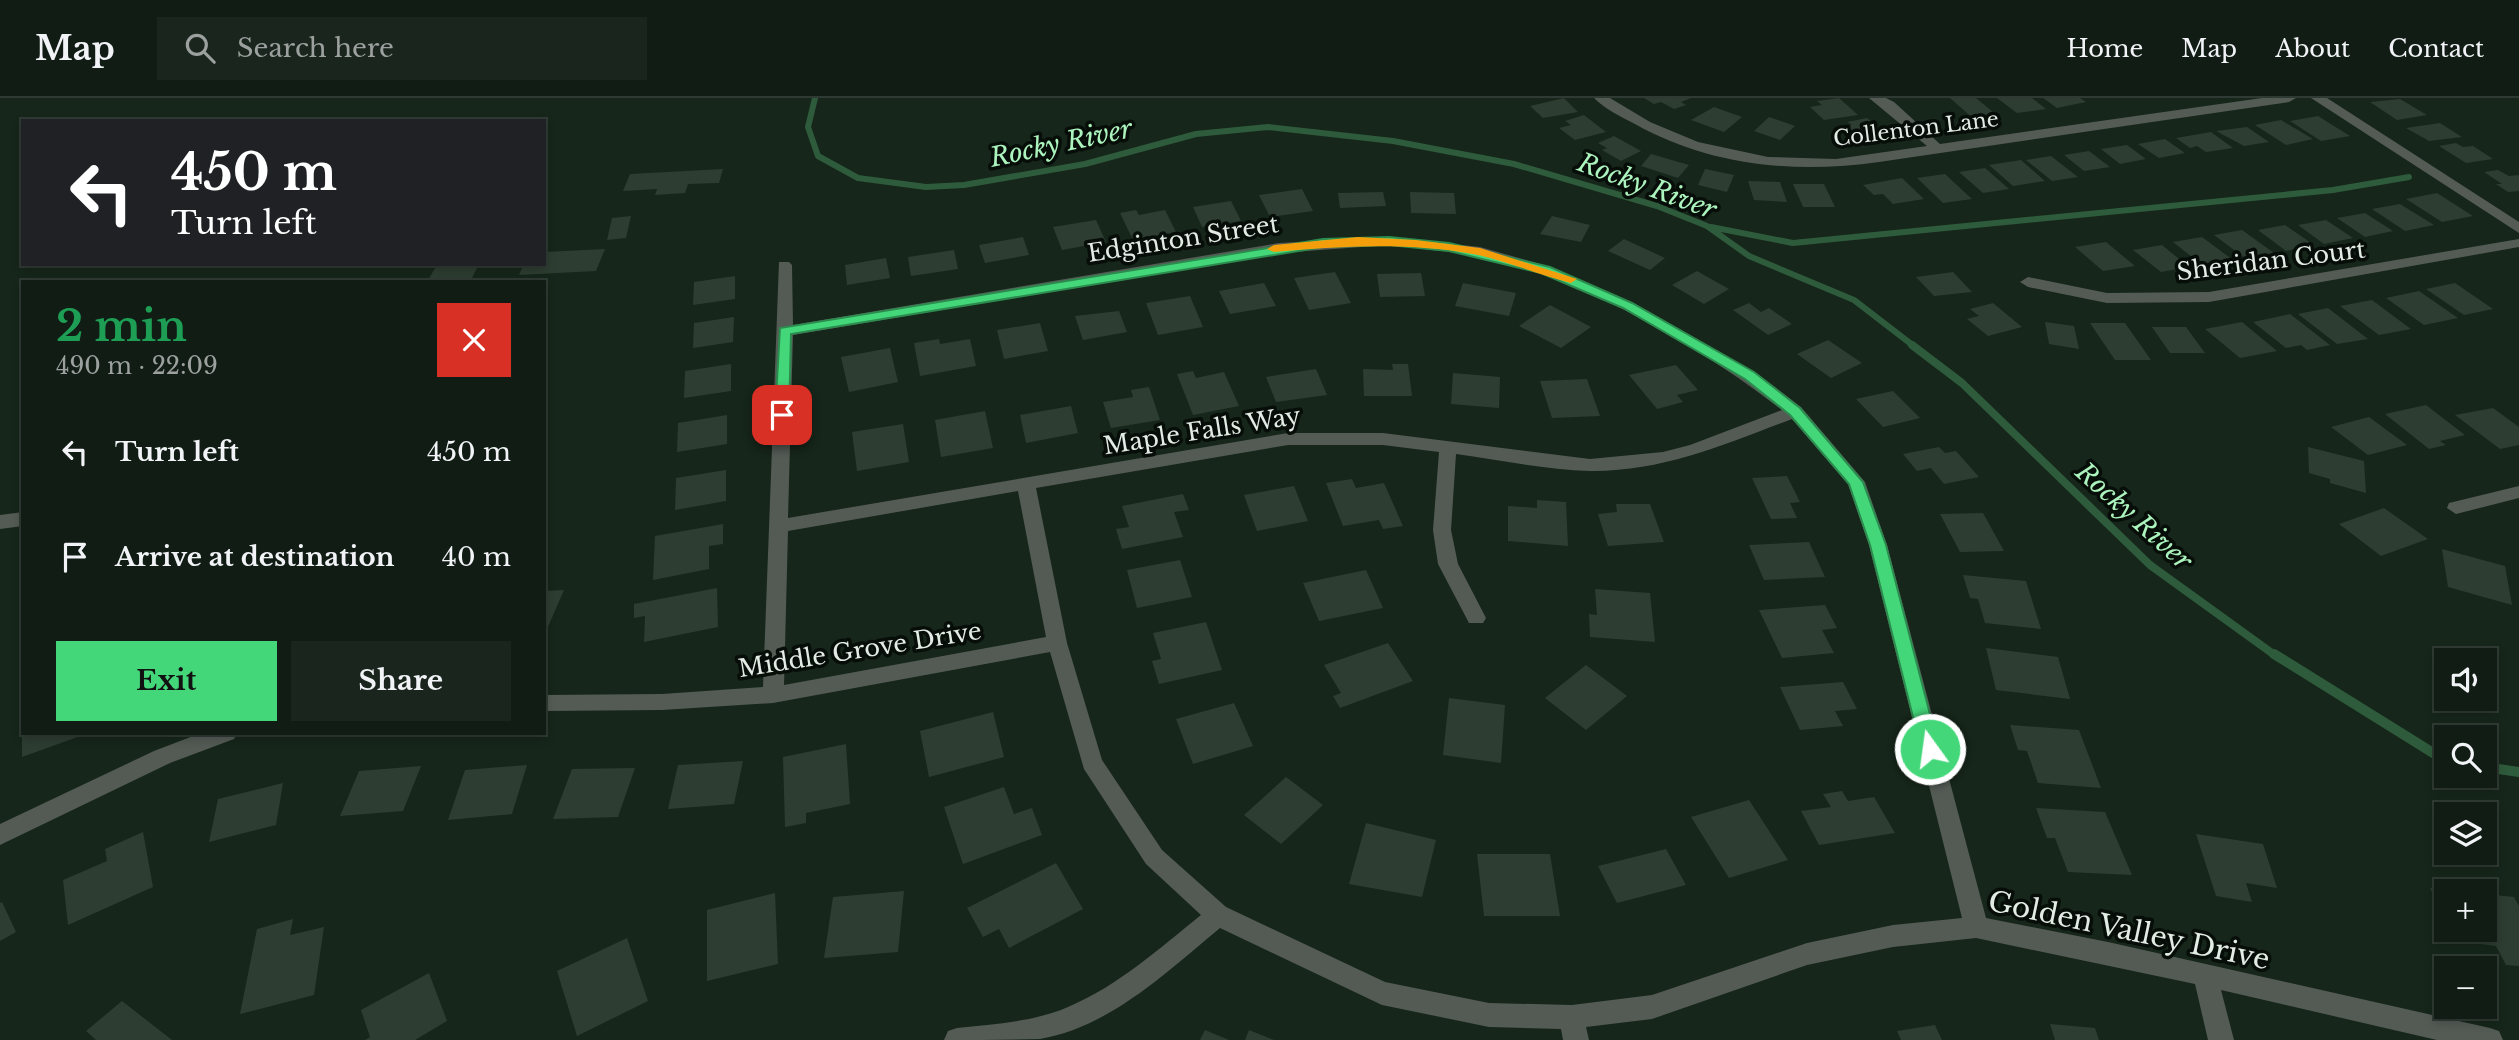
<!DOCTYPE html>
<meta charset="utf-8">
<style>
:root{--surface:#101c14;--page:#19251d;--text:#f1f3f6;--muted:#9ca1a0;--line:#303a34;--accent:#44d77a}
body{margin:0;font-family:"Libre Baskerville",serif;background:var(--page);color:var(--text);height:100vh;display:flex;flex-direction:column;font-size:26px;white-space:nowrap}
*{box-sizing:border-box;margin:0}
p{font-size:23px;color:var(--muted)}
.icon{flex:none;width:38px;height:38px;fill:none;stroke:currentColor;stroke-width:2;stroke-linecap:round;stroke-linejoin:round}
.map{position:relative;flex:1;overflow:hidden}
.panel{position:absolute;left:21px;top:182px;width:525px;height:455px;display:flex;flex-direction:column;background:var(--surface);border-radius:0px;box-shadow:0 4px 10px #0003,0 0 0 2px var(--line)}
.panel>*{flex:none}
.guide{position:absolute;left:21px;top:21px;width:525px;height:147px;border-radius:0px;box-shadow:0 4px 10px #0003,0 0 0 2px var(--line);background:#202124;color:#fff;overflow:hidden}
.controls{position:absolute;left:2434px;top:550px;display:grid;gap:14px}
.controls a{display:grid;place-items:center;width:63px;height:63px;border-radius:0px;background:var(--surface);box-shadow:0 4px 10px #0003,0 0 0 2px var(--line);font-size:35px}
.pin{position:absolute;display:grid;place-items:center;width:60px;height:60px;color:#fff;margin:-30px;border-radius:14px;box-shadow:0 4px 10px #0006}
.me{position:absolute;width:77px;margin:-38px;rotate:346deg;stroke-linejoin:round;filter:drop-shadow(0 0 5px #0008)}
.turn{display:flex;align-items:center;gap:24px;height:147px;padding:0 35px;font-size:32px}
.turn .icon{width:91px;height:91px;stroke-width:2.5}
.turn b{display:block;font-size:49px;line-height:60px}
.round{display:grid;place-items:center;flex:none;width:74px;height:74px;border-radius:0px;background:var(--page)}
.head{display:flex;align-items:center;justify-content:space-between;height:119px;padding:0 35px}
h1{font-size:42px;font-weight:700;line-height:52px;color:#1e9e55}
.primary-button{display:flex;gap:14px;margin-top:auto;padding:14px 35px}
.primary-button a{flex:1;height:80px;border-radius:0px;background:var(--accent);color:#111;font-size:28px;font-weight:700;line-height:80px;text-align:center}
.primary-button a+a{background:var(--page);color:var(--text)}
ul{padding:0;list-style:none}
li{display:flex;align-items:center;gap:21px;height:105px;padding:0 35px}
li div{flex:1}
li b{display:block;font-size:26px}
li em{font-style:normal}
header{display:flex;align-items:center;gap:42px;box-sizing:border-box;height:98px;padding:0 35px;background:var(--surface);border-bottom:2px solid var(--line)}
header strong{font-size:33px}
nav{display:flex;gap:38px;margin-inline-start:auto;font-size:24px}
.search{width:490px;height:63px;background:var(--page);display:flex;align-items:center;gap:18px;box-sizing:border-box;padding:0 24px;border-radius:0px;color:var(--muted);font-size:26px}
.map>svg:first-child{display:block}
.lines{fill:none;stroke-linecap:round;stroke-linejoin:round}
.stream-far2{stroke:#2e5b3b;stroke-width:6}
.stream-far1{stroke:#2e5b3b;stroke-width:8}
.stream{stroke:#2e5b3b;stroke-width:10}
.building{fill:#2d3d31}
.minor{fill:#545b55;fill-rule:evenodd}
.route{fill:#44d77a;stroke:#2c8c4f;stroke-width:2}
.slow{fill:#f59e0b}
.labels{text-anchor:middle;stroke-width:7;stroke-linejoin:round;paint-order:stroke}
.far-street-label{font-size:21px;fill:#e2ece4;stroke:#070d08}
.street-label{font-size:24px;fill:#e2ece4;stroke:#070d08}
.water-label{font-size:26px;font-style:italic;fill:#acf4be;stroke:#070d08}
.near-street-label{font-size:28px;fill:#e2ece4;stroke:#070d08}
</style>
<header>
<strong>Map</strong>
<div class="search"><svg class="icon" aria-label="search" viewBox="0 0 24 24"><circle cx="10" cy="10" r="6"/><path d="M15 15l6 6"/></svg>Search here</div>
<nav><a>Home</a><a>Map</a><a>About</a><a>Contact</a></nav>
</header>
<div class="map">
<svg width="2519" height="942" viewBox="0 0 2519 942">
<rect width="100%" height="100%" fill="#16261a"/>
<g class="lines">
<path class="stream-far2" d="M 815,0 L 808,29 L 818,58 L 858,80 L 926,89 L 964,87 L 1085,66 L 1196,36 L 1268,29 L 1393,43 L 1514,66 L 1657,108 L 1707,128 L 1749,158 L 1854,202 L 1915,249
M 1711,129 L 1793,145 L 2333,92 L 2409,79"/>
<path class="stream-far1" d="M 1912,247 L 1962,285 L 2150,467 L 2276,558"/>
<path class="stream" d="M 2274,556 L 2446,663
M 2485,669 L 2519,674"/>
</g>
<path class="building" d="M 1564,0 L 1578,14 L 1543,20 L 1530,8 Z
M 1644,0 L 1691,0 L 1681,4 L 1686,7 L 1674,11 L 1661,4 L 1654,6 Z
M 1839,0 L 1858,17 L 1824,22 L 1810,9 L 1822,7 L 1817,3 Z
M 1950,0 L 1976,0 L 1999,19 L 1975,22 Z
M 1997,0 L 2032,0 L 2046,11 L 2017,15 Z
M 2043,0 L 2080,0 L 2086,4 L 2057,10 Z
M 2400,1 L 2427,17 L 2397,22 L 2370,4 Z
M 1714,9 L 1742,19 L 1724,34 L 1691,22 Z
M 1584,17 L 1606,34 L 1575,42 L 1559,30 L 1571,27 L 1565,23 Z
M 2318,18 L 2350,38 L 2321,43 L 2290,23 Z
M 1769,19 L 1795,28 L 1780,42 L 1754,33 Z
M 1867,20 L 1887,36 L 1858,42 L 1843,29 L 1852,27 L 1847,24 Z
M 2281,22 L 2313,41 L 2286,47 L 2255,27 Z
M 2440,25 L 2462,39 L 2429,43 L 2406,30 Z
M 2247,29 L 2269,44 L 2244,48 L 2216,33 Z
M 2211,34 L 2233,50 L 2206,54 L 2197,48 L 2190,50 L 2176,40 Z
M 1614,38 L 1641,53 L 1621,63 L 1602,52 L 1607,50 L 1598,45 Z
M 2165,41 L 2185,55 L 2159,60 L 2138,46 Z
M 2456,45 L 2463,49 L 2473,48 L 2493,61 L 2466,65 L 2439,48 Z
M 2127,47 L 2146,61 L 2120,66 L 2101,51 Z
M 2089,53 L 2110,69 L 2084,73 L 2064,57 Z
M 1651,56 L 1689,67 L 1678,80 L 1641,68 Z
M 2051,58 L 2078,79 L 2052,83 L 2026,62 Z
M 2021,62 L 2045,83 L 2013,88 L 1989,67 Z
M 1985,70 L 2009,91 L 1983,95 L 1959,74 Z
M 723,71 L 719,85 L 688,86 L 685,95 L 655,97 L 657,91 L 623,93 L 630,76 Z
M 1705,71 L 1734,77 L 1727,94 L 1698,87 Z
M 2498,72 L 2509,78 L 2519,77 L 2519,93 L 2508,94 L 2496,86 L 2502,86 L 2484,74 Z
M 1945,76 L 1972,101 L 1943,105 L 1917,80 Z
M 1902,80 L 1924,101 L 1893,106 L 1883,96 L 1874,97 L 1863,87 Z
M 1748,83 L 1780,84 L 1787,104 L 1754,102 Z
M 1793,86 L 1824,86 L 1835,109 L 1803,109 Z
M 1302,91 L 1313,113 L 1270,119 L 1259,97 Z
M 1383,94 L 1386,108 L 1340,110 L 1338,95 Z
M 1410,94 L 1454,95 L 1456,116 L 1411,115 Z
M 2437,95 L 2473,118 L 2442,124 L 2406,101 Z
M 1231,103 L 1241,123 L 1202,129 L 1193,109 Z
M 2400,106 L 2434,127 L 2405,133 L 2372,111 Z
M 1136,112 L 1139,117 L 1165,112 L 1176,134 L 1133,142 L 1120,115 Z
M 2365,115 L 2393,133 L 2365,139 L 2337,120 Z
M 631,118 L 626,140 L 607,142 L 612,120 Z
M 1552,118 L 1590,127 L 1581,144 L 1540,136 Z
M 1096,122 L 1106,144 L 1062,152 L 1053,129 Z
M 2326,122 L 2353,140 L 2324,146 L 2298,127 Z
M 2285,127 L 2314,147 L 2286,153 L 2258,132 Z
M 2242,132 L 2274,155 L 2245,160 L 2214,137 Z
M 1023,139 L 1029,157 L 985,165 L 979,147 Z
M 2202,139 L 2233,162 L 2202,167 L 2173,144 Z
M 1624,141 L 1665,160 L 1650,172 L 1608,153 Z
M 2106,144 L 2135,168 L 2103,173 L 2075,149 Z
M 2162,147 L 2189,169 L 2161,174 L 2133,152 Z
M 605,151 L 596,173 L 519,177 L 524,166 L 544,166 L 544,154 Z
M 954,152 L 958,171 L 911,178 L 908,159 Z
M 886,160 L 890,180 L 847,187 L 845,167 Z
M 478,168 L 470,184 L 427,184 L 435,170 Z
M 1697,173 L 1729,191 L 1704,206 L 1672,187 Z
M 1335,174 L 1351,205 L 1309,212 L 1294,180 Z
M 1953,174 L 1972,194 L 1934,198 L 1916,179 Z
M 1421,175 L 1425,198 L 1380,199 L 1377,176 Z
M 735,178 L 735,201 L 693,207 L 694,184 Z
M 1264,185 L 1276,208 L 1230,216 L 1219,193 Z
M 1463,185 L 1516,195 L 1509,218 L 1455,208 Z
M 2455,185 L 2493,211 L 2464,217 L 2426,191 Z
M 2419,193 L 2458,220 L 2424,227 L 2386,200 Z
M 1190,198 L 1203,229 L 1158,237 L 1146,205 Z
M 2372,202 L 2411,231 L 2379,237 L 2340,208 Z
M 1749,205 L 1761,214 L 1769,210 L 1792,226 L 1768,237 L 1733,212 Z
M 1993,205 L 2022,229 L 1988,238 L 1967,221 L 1979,218 L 1970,211 Z
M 1550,207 L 1591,229 L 1561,250 L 1519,228 Z
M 2328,210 L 2368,241 L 2337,246 L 2298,216 Z
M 1119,213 L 1127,234 L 1083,242 L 1075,218 Z
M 2290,216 L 2330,247 L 2307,252 L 2301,247 L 2286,250 L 2253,224 Z
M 734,219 L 733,244 L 693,250 L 694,225 Z
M 2045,224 L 2074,228 L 2079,251 L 2049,246 Z
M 2242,224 L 2277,253 L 2240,260 L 2205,231 Z
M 1040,225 L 1048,253 L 1004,261 L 997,232 Z
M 2090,225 L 2125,225 L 2151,262 L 2115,262 Z
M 2152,229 L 2186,229 L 2205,255 L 2170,255 Z
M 939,241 L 940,246 L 970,241 L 976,268 L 920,278 L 914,245 Z
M 1828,242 L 1862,265 L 1831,280 L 1797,256 Z
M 890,250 L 898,284 L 849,294 L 841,259 Z
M 731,266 L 731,293 L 684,300 L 685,273 Z
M 1392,266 L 1408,266 L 1412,298 L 1364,298 L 1363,271 L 1393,272 Z
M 1676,267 L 1698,292 L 1677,297 L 1683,304 L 1657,311 L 1629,277 Z
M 1316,271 L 1327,297 L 1276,304 L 1266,279 Z
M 1193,273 L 1196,280 L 1224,274 L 1239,308 L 1193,317 L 1177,276 Z
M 1453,275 L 1500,279 L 1499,310 L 1451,306 Z
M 1587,281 L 1600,318 L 1552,320 L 1540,283 Z
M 1149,289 L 1160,322 L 1111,330 L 1103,304 L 1133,299 L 1131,292 Z
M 1893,293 L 1920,320 L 1883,329 L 1856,301 Z
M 2426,307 L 2465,337 L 2440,343 L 2446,347 L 2429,351 L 2385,316 Z
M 1071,308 L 1078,335 L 1026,345 L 1020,317 Z
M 2493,310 L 2519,329 L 2519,347 L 2500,351 L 2455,317 Z
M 985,313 L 993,350 L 941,359 L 935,322 Z
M 727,317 L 727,346 L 677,354 L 678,325 Z
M 2369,319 L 2407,347 L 2368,357 L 2331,329 Z
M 903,326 L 909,364 L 857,373 L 852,334 Z
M 1939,349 L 1945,355 L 1956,353 L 1979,379 L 1944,386 L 1931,370 L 1917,373 L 1903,356 Z
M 2308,349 L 2364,363 L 2366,395 L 2330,385 L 2330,381 L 2309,375 Z
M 726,372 L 726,403 L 675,412 L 676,380 Z
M 1787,378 L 1800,404 L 1790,405 L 1797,420 L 1771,421 L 1752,380 Z
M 1352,381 L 1356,390 L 1384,385 L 1403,428 L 1383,431 L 1379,422 L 1343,428 L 1326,385 Z
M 1294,388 L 1308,423 L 1257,433 L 1244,397 Z
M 1183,396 L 1189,412 L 1174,414 L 1183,439 L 1122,451 L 1116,431 L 1129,429 L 1122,408 Z
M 1537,402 L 1566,404 L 1568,448 L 1508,443 L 1508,408 L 1537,410 Z
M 1616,406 L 1650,406 L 1664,444 L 1608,448 L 1598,416 L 1617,414 Z
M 2384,410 L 2428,441 L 2381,458 L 2339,426 Z
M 1983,415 L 2004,453 L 1960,454 L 1940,416 Z
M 723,426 L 723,446 L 709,448 L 709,471 L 653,482 L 655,438 Z
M 1809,444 L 1825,479 L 1764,482 L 1749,447 Z
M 2442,451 L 2505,468 L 2512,507 L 2448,489 Z
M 1180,462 L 1192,499 L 1137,510 L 1127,472 Z
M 1366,472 L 1383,510 L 1319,523 L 1303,485 Z
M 1963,477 L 2026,483 L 2041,531 L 1985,525 L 1978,501 L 1970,500 Z
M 717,490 L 718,529 L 644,544 L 645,518 L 634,520 L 634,506 Z
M 1595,491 L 1650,495 L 1655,544 L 1590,539 L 1589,516 L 1597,517 Z
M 564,492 L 544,538 L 544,493 Z
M 1825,507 L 1837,530 L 1822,532 L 1834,555 L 1782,560 L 1759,512 Z
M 1206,524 L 1222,572 L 1159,586 L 1152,563 L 1161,561 L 1153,535 Z
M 1388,545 L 1413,583 L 1340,610 L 1333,598 L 1341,595 L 1324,567 Z
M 1986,550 L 2058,559 L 2070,601 L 1996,592 Z
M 1586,567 L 1627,598 L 1586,632 L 1545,600 Z
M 1843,584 L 1857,611 L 1835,613 L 1843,628 L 1800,632 L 1780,589 Z
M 1449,600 L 1505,607 L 1501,665 L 1443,657 Z
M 1234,605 L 1253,648 L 1193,666 L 1176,621 Z
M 993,614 L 1004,659 L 929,679 L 920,633 Z
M 2010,627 L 2079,632 L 2101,690 L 2038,685 L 2027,653 L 2018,652 Z
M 22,635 L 86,635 L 86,636 L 22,659 Z
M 846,646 L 850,706 L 806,715 L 806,725 L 785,729 L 783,659 Z
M 743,663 L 734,706 L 668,711 L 678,667 Z
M 527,667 L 512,716 L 448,722 L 465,672 Z
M 421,668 L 403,713 L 340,718 L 359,673 Z
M 635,670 L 618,719 L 553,721 L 572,671 Z
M 1286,679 L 1323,707 L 1281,746 L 1244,717 Z
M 283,685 L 276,727 L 209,744 L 218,701 Z
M 1004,689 L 1014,716 L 1032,710 L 1042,737 L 963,766 L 944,709 Z
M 1842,693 L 1848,703 L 1874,699 L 1895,735 L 1819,747 L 1801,713 L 1831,709 L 1823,696 Z
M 1749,702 L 1788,762 L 1729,780 L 1691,719 Z
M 2036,710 L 2105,714 L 2132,777 L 2068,774 L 2055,740 L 2047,740 Z
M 1366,725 L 1436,742 L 1422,799 L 1349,786 Z
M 143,734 L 153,789 L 68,827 L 63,782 L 107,763 L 105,751 Z
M 2196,736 L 2263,746 L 2277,790 L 2246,785 L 2252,804 L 2216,798 Z
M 1666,751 L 1686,787 L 1617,805 L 1598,768 Z
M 1477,756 L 1550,756 L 1560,818 L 1484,818 Z
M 1056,765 L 1083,811 L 1009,850 L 999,831 L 983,839 L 967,810 Z
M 2430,790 L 2446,792 L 2446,824 Z
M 904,793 L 898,854 L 824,860 L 833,799 Z
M 775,795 L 778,866 L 707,883 L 707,812 Z
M 2485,796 L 2514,799 L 2519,808 L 2519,868 L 2506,867 L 2496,848 L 2456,843 L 2450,831 L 2485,831 Z
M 2,804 L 16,834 L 0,843 L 0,805 Z
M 293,821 L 290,837 L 324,829 L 314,897 L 240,916 L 257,831 Z
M 627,840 L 648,903 L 577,938 L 557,873 Z
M 429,875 L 447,923 L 415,942 L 365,942 L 370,939 L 361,912 Z
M 122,903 L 172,942 L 96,942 L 86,933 Z
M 2050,926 L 2095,930 L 2099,942 L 2055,942 Z
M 1935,927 L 1942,942 L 1901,942 L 1897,933 Z
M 1205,932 L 1229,942 L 1200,942 Z
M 1249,932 L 1274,942 L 1245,942 Z"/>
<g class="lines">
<path class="minor" d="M 1594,0 L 1610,0 L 1650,24 L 1698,44 L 1768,59 L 1836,61 L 1927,48 L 1869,0 L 1886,0 L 1894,4 L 1940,46 L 2262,0 L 2296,0 L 2289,4 L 1879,64 C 1795,76 1710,68 1635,26 C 1621,19 1605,11 1594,0 Z
M 2311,0 L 2327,0 L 2519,124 L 2519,135 Z
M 1389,139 L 1480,149 L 1551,169 L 1633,205 L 1755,274 L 1801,309 L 1865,384 L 1887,447 L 1986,820 L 2108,844 L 2490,930 L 2499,933 L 2503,942 L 2437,942 L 2221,892 L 2234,942 L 2208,942 L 2195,886 L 1976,840 L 1893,849 L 1807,867 L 1652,921 L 1586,929 L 1589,942 L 1563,942 L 1561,931 L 1489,929 L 1382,907 L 1220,830 C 1168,873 1110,929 1040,941 C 1010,942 975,942 944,942 L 948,933 L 957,930 C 993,926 1034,924 1068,909 C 1118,888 1160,850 1201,817 L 1146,766 L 1084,671 L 1050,554 L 773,605 L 662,612 L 544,613 L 544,597 L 662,596 L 763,589 L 779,164 L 789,164 L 792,167 L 793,227 L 1279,145 ZM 1389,147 C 1419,151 1450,153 1479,158 C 1580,178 1701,249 1782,312 L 1690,347 L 1663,354 L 1590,361 L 1383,335 L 1288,335 L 788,420 L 793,237 L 1279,155 ZM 1792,321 L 1848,386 L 1869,447 L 1962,820 L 1893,827 L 1807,845 L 1652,897 L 1572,907 L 1489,905 L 1385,884 L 1226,809 L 1162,752 L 1102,662 L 1067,545 L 1036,390 L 1288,347 L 1383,347 L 1439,354 L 1433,432 L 1438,466 L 1469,525 L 1483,525 L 1486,520 L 1458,466 L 1451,432 L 1456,356 C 1500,362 1546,372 1590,373 C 1662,374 1726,346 1792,321 ZM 1018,393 L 1046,539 L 784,587 L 788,433 Z
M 2519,141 L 2519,149 L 2209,204 L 2107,205 L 2028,189 L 2020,184 L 2028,179 L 2107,195 L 2209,194 Z
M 2519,388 L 2519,400 L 2456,416 L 2447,410 L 2449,405 Z
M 23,414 L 23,428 L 0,431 L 0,417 Z
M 201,635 L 237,635 L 234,641 L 170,665 L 0,747 L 0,726 L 154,653 Z"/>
</g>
<path class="route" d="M 1389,139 L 1449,145 L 1550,169 L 1632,205 L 1754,274 L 1800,310 L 1863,384 L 1886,447 L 1939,651 L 1936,656 L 1924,656 L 1921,651 L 1870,447 L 1849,386 L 1790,317 L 1745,281 L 1623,210 L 1541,175 L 1449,153 L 1389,147 L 1323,149 L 791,236 L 789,317 L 782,321 L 775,317 L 780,230 L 1323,141 Z"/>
<path class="slow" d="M 1358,139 L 1416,142 L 1480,150 L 1577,181 L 1571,185 C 1540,177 1509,164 1478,157 C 1409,144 1342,148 1274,154 L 1267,151 L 1274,147 Z"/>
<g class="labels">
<g class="far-street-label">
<text transform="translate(1916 31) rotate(-7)" y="7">Collenton Lane</text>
</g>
<g class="street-label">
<text transform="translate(1183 141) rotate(-9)" y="8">Edginton Street</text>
<text transform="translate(2271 163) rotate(-7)" y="8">Sheridan Court</text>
<text transform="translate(1202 333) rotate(-9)" y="8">Maple Falls Way</text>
<text transform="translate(860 552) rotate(-9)" y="8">Middle Grove Drive</text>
</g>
<g class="water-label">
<text transform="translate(1061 45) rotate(-12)" y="9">Rocky River</text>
<text transform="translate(1647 88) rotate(20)" y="9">Rocky River</text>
<text transform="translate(2134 418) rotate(42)" y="9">Rocky River</text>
</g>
<g class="near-street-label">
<text transform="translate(2129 832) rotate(12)" y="10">Golden Valley Drive</text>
</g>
</g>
</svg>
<div class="controls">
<a><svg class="icon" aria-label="sound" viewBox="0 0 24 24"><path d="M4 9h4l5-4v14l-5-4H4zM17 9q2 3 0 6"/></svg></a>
<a><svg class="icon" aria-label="search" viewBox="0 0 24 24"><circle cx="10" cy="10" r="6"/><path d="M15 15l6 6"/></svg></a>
<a><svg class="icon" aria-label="layers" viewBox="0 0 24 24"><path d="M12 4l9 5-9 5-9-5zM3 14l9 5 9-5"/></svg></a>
<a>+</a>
<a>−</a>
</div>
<div class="pin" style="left:782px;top:317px;background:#d93025"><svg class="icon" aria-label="arrive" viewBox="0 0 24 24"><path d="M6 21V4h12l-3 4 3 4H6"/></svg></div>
<svg class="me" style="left:1930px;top:651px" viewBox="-20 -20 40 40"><circle r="17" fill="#44d77a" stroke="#fff" stroke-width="3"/><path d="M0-11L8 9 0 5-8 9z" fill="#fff"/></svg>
<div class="guide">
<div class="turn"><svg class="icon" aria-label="left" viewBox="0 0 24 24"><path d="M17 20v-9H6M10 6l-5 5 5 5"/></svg><div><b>450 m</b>Turn left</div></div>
</div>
<section class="panel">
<div class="head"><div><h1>2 min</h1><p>490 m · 22:09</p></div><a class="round" style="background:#d93025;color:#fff"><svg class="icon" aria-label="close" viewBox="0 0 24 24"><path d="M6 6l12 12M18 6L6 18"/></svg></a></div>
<ul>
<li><svg class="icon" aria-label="left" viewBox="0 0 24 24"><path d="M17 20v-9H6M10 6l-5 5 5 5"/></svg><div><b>Turn left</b></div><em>450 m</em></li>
<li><svg class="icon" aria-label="arrive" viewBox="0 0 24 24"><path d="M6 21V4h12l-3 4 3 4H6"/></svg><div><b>Arrive at destination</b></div><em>40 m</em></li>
</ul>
<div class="primary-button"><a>Exit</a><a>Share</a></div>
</section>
</div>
